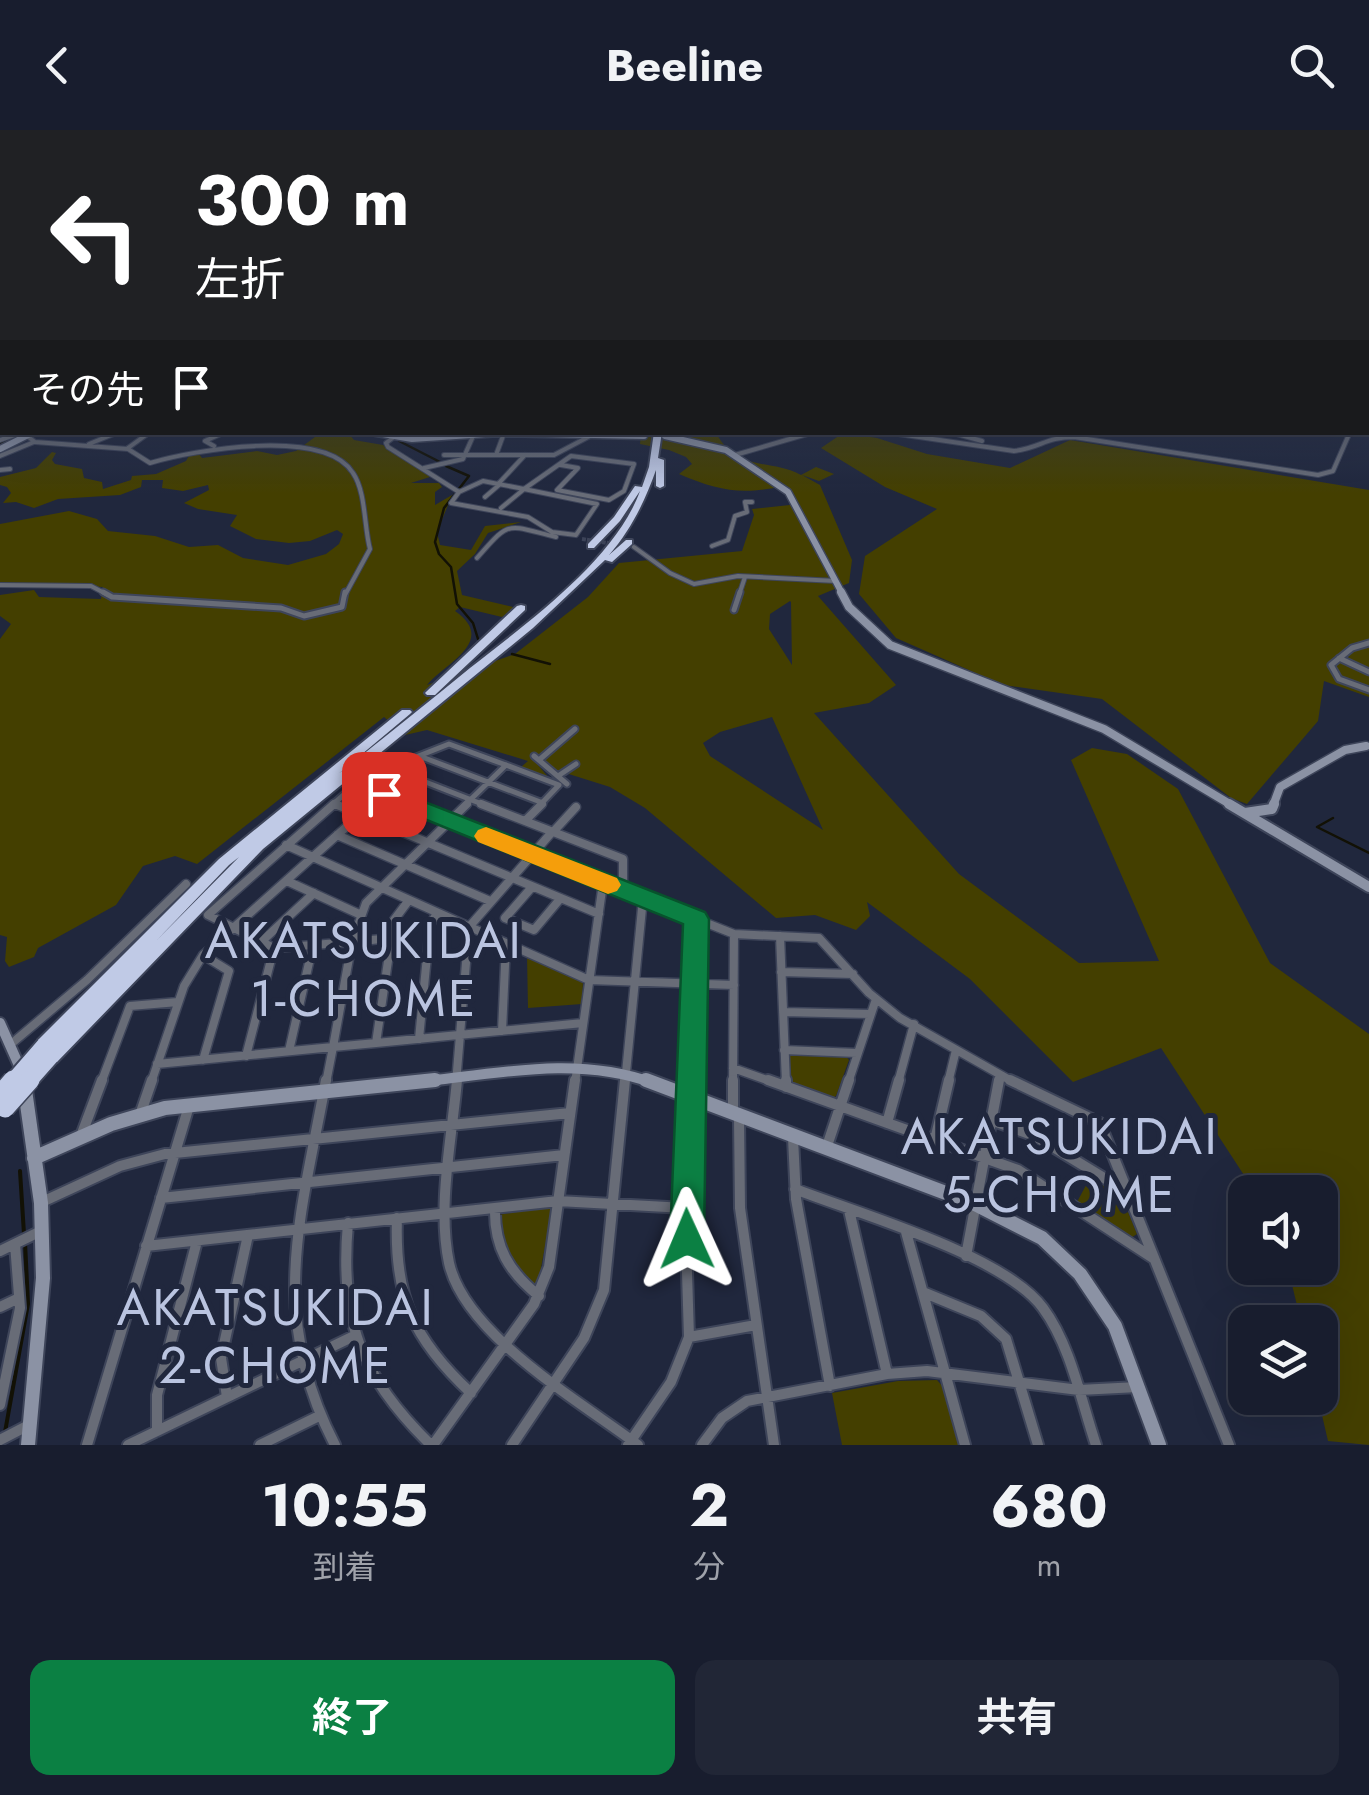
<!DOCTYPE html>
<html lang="ja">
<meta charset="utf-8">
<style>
:root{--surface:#181d2e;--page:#212636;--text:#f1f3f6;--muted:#9fa2aa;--line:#363b4a;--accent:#0b8043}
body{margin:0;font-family:Jost,"Noto Sans JP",sans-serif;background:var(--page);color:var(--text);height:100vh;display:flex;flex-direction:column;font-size:38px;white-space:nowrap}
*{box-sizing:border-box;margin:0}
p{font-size:32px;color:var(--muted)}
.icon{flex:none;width:55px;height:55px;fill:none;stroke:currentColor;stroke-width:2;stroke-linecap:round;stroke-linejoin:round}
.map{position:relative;height:1315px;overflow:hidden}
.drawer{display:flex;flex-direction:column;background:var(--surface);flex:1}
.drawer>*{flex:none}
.top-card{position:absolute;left:0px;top:0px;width:1370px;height:305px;box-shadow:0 10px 40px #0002,0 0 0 2px var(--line);background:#202124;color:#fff;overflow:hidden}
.fabs{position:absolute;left:1228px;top:1045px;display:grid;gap:20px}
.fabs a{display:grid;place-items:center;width:110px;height:110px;border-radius:20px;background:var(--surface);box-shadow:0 10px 40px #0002,0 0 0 2px var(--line);font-size:50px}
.pin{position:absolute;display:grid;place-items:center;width:85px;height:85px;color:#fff;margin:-42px;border-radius:20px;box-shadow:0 5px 15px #0006}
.me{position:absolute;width:110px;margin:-55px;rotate:359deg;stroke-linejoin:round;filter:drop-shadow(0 0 8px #0008)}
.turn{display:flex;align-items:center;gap:35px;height:210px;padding:0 30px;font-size:45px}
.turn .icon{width:130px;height:130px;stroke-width:2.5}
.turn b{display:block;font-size:70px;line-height:85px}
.then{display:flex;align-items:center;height:95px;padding:0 30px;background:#0003;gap:20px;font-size:38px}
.eta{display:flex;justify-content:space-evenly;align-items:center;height:170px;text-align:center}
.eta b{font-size:60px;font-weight:700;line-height:70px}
.button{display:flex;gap:20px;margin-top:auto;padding:20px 30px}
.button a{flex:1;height:115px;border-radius:20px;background:var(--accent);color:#fff;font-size:40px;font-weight:700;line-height:115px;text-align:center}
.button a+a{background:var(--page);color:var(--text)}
header{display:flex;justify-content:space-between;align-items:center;height:130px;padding:0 30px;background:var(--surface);font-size:45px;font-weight:700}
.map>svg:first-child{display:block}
.green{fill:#443f00;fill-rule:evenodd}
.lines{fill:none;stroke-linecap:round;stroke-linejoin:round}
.stream-far1{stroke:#121105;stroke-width:2.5}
.stream{stroke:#121105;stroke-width:4}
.river-far1{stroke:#121105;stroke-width:6}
.river{stroke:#121105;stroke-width:8}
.street-tunnel{stroke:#3c4358;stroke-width:4;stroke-dasharray:4 1;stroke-linecap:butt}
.street-far3-casing{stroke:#3e455a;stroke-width:6}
.street-far2-casing{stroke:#3e455a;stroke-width:9}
.street-far1-casing{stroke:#3e455a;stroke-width:11}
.street-casing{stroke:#3e455a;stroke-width:14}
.secondary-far4-casing{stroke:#3e455a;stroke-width:8}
.secondary-far3-casing{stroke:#3e455a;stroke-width:9}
.secondary-far2-casing{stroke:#3e455a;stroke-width:11}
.secondary-far1-casing{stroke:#3e455a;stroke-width:14}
.secondary-casing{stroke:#3e455a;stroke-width:18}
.highway-casing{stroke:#3e455a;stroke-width:4}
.street-far3{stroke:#686c77;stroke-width:4}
.street-far2{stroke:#686c77;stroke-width:5}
.street-far1{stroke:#686c77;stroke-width:8}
.street{stroke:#686c77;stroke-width:10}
.secondary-far4{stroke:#8b92a4;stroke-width:5}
.secondary-far3{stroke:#8b92a4;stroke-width:6}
.secondary-far2{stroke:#8b92a4;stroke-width:8}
.secondary-far1{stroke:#8b92a4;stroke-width:10}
.secondary{stroke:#8b92a4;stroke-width:14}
.highway{fill:#c0cae6;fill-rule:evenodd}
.highway-bridge-far1-casing{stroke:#3e455a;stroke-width:19;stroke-linecap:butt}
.highway-bridge-casing{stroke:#3e455a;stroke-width:22;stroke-linecap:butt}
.highway-bridge-far1{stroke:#c0cae6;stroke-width:15}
.highway-bridge{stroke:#c0cae6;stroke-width:19}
.route{fill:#0b8043;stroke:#07532c;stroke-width:2.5}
.slow{fill:#f59e0b}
.labels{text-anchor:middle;stroke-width:10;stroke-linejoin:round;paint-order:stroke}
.near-neighbourhood-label{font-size:50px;letter-spacing:2.5px;fill:#bac4e0;stroke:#20273d}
</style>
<header><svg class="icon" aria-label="back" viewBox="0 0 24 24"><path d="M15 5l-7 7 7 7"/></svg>Beeline<svg class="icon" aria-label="search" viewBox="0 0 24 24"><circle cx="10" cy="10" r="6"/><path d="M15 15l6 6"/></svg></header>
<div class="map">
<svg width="1369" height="1315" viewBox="0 0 1369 1315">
<rect width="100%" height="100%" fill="#20273d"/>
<path class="green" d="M 313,303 L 348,303 L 354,310 L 383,315 L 433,346 L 411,353 L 439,353 L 442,357 L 435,362 L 435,375 L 452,365 L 437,402 L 440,415 L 471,420 L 485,396 L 521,392 L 488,403 L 475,424 L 457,441 L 462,465 L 517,478 L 502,487 L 460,477 L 455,481 C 498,511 445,533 427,555 L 515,524 L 588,467 L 619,433 L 742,421 L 754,385 L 752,379 L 799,374 L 784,356 C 741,365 719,361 679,344 L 692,334 L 686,327 L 669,320 L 640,314 L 641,303 L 716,303 C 738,343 770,328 801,345 L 816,337 L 834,344 L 819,351 L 802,345 L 820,355 L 852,430 L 849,453 L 818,466 L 896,555 L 869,573 L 814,583 L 959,744 L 1079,833 L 1159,831 L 1071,630 L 1092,618 L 1127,624 L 1178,659 L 1270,833 L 1369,904 L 1369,1315 L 1328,1311 L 1318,1268 L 1320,1192 L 1301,1192 L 1288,1138 L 1320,1138 L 1320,1062 L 1255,1062 L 1161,918 L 1073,952 L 970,849 L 867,772 L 870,786 L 856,800 L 815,785 L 776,788 L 645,678 L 610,657 L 537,634 L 549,648 L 521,637 L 528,631 L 427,600 L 405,605 L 384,587 L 197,734 L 175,726 L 143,736 L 116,775 L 38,818 L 34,827 L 9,837 L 5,831 L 7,807 L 0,805 L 0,509 L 11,494 L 0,486 L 0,465 L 34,460 L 39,467 L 101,469 L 103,457 L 0,453 L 0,394 L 69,381 L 97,389 L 108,401 L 155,406 L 189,417 L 218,415 L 243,428 L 288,435 L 326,424 L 339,414 L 343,404 L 337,400 L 310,411 L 289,413 L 256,409 L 230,396 L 237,385 L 198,379 L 184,373 L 209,360 L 208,355 L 183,361 L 162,358 L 163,350 L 142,350 L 141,357 L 120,365 L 58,369 L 34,378 L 16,372 L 3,373 L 11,363 L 7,357 L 0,355 L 0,347 L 36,338 L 52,322 L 56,323 L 52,330 L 55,334 L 82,339 L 84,348 L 102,352 L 103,359 L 131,350 L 132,346 L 156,344 L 186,331 L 190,324 L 199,324 L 202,328 L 257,321 L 277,325 L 296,321 L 315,307 ZM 790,471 L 791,472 L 792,535 L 769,499 L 770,484 ZM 772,587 L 823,700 L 710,626 L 703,613 L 720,602 Z
M 843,303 L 877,308 L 927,324 L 1010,338 L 1070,310 L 1369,360 L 1369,567 L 1324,551 L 1318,591 L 1247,674 L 1231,668 L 1102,569 L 1003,555 L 896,508 L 859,464 L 865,426 L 937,379 L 885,357 L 821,318 Z
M 527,826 L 583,851 L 582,874 L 528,878 Z
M 792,923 L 846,926 L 849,930 L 836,966 L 831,969 C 801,959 789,962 787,927 Z
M 1092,1044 L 1122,1067 L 1137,1104 L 1131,1108 L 1077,1072 Z
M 549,1077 L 552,1079 L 538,1154 L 533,1157 L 506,1128 L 498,1085 Z
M 937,1250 L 944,1258 L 960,1315 L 842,1315 L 832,1263 L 898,1251 Z"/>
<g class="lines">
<path class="stream-far1" d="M 399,311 L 440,332
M 446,336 L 469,346 L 444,378 L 435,412 L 439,424 L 451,437 L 457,474 L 473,493 L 478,509
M 512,524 L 550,534
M 1333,688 L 1317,697 L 1369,723"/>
<path class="stream" d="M 20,1041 L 24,1104
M 5,1302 L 28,1174 L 25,1112"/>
<path class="river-far1" d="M 0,219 L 2,225
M 21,304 L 27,302"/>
<path class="river" d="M 0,312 L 27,302"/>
<path class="street-tunnel" d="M 582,409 L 634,417"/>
<defs>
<path id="street-far3" d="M 0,229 L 0,235
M 122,302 L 136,302
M 194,302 L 217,305
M 885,302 L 1014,321 C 1040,318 1046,307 1074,307 L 1318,345 L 1333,341 L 1350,302
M 950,302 L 982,311
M 27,306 L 35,312 L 128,319 L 150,333 C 193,320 324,297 353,343 C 366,362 364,397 370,419 L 345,465
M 394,307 L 386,313 L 388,317 L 459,362 L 451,373 L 528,387 L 552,402 L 576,405
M 0,310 L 23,302
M 89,314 L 116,303
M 214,316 L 205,311 L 225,302
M 128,318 L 150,302
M 444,325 L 554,325 L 590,306
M 496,325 L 503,306
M 735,325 L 814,302
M 0,326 L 34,312
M 561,335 L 578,338 L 557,360 L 609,370 L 624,361 L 634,334 L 571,326 L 524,359 L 597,374 L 576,405
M 424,338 L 463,329 L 474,304
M 0,340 L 10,339
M 499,353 L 525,325
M 459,362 L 483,351 L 524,359
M 485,367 L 499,355
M 501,378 L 523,360
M 712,416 L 728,410 L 735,386 L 747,382 L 745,372 L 752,372
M 634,417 L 670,443 L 694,454 L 738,446 L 836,451
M 477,428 C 511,389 506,395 556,407
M 0,455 L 91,456 L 108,465
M 739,465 L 745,447"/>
<path id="street-far2" d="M 103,462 L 112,467 L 281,478 L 304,486 L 342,477 L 345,462
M 734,480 L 740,462
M 1369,513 L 1352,518 L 1331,535 L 1339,549 L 1369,560
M 1339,528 L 1369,542
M 534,626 L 567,654
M 422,627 L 543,673
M 539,630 L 575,599
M 506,635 L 559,655 L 539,676
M 405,644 L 487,676
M 558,646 L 576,634
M 383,664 L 413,676
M 334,673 L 341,676
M 331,676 L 363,648 L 449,614 L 506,635
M 369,676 L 423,628
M 464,676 L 506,635"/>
<path id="street-far1" d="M 334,674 L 208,785 L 274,818 L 352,812 L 366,773 L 467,674
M 335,674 L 599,784
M 407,674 L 734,804 L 819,808 L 869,863 L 900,888 L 1015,953
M 481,674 L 623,729 L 623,761
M 525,691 L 542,674
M 553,702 L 576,677
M 337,705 L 490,771
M 286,715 L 589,850 L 734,855
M 287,751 L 359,784
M 532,757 L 505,788 L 534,800 L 560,769
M 780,806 L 786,953
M 391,808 L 352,812 L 333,917 L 376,913 L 394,790 L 409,770
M 261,812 L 314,763
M 203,825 L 229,841 L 203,930
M 781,842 L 853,844
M 783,882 L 870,884
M 502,901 L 506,814
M 419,909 L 430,795 L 437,783
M 376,913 L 583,893
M 11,914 L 87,850 L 186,754
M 784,920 L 857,923
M 289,921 L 313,815
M 246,926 L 274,818
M 157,934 L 333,917 L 326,953
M 733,938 L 775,953
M 101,953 L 130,876 L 178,872
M 151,953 L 184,856 L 203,825 L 372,674
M 456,953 L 469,797 L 552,702
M 575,953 L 603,753
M 625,953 L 643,768
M 690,953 L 696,789
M 733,953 L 734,804
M 848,953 L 876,869
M 898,953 L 914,894
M 948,953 L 956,920
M 999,953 L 1000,945"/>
<path id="street" d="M 326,950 C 301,1087 267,1184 335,1315
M 457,950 C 452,1008 437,1076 449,1133 C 465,1205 581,1272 638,1315
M 768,950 L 1018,1040 L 1153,1128
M 786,950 L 786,957
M 1010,950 L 1100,993 L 1229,1315
M 141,982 L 152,950
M 733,983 L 733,950
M 739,988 L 740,1078 L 774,1315
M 991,990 L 1035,1006 L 1127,1062
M 887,993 L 899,950
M 81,1006 L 102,950
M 793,1008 L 796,1069 L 830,1256
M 935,1010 L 949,950
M 826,1019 L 849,950
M 795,1059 C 859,1084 1004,1125 1043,1178 C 1071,1216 1081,1271 1096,1315
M 161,1068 L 564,1025
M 42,1072 L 120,1036 L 165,1024 L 570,983
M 495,1078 C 494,1117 509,1142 539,1166
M 849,1080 L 887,1244
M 397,1088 C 394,1167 413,1209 471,1263
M 348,1093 C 339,1191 361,1247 431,1315
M 906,1102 L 965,1315
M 146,1116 L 558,1071 L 685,1078
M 0,1121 L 41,1101
M 966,1126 L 999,950
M 925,1163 L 981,1186 L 1006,1209 L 1038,1315
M 0,1177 L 19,1168
M 689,1207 L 756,1195
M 227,1267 L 221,1228 L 248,1105
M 0,1275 L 20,1178 L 15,1114
M 157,1301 L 157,1265 L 197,1111
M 0,1310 L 29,1295
M 87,1315 L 189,976
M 128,1315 L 354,1206
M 260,1315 L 319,1286
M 433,1315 L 534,1174 L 549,1137 L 575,950
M 512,1315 L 584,1208 L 604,1160 L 625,950
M 628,1315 L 671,1252 L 689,1207 L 685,1078 L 690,950
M 702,1315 L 722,1288 L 747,1271 L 887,1244 L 927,1241 L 1079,1260 L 1138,1257"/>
<path id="secondary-far4" d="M 0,205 L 2,210
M 371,302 L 383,304
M 30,304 L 34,302
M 485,304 L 550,304"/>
<path id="secondary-far3" d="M 371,302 L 412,309 L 500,303 L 644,306
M 665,306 L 726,320 L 788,362 L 843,465
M 0,319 L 34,302"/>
<path id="secondary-far2" d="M 841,462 L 849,477 L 890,515 L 1104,599 L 1233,676
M 1273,676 L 1280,657 L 1345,620 L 1366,616"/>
<path id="secondary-far1" d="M 1229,674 L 1369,757
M 1245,683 L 1272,679 L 1274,674
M 0,893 L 21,940
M 411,953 C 491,945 575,924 653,953"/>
<path id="secondary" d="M 646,950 L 975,1074 L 1042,1108 L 1080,1144 L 1115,1196 L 1159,1315
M 25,960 L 41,1073 L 43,1148 L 28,1315
M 34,1028 L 111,994 L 165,978 L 435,950"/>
<path id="highway" d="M 2,237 L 2,241 L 0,242 L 0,238 Z
M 1368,280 L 1369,280 L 1369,284 L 1368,284 Z
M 654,302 L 662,302 L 658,328 L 664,330 L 664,356 L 660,358 L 656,356 L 656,340 C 645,371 631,400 609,425 L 626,410 L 632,410 L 632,414 L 612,432 L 605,430 L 533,498 L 263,719 L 57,932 L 51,934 L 45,932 L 43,927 L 46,921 L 38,920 L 36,915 L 38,910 L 219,729 L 402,580 L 410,580 L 412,582 L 410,584 L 337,645 C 381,610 426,574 470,538 C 527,493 615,430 640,361 L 620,391 L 594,418 L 588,418 L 588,414 L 614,387 L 635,356 L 642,357 L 649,337 ZM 239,727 L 156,811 L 229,735 Z
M 521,475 L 525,476 L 525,480 L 435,565 L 427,565 L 425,563 L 427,561 L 517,476 Z"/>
</defs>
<use href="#street-far3" class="street-far3-casing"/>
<use href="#street-far2" class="street-far2-casing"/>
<use href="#street-far1" class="street-far1-casing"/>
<use href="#street" class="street-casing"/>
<use href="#secondary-far4" class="secondary-far4-casing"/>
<use href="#secondary-far3" class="secondary-far3-casing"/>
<use href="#secondary-far2" class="secondary-far2-casing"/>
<use href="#secondary-far1" class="secondary-far1-casing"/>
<use href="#secondary" class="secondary-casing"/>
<use href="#highway" class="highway-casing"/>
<use href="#street-far3" class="street-far3"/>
<use href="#street-far2" class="street-far2"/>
<use href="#street-far1" class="street-far1"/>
<use href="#street" class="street"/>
<use href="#secondary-far4" class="secondary-far4"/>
<use href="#secondary-far3" class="secondary-far3"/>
<use href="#secondary-far2" class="secondary-far2"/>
<use href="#secondary-far1" class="secondary-far1"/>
<use href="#secondary" class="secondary"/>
<use href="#highway" class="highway"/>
<defs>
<path id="highway-bridge-far1" d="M 11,953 L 44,915
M 28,953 L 51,927"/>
<path id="highway-bridge" d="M 0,965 L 13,950
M 5,978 L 30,950"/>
</defs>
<use href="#highway-bridge-far1" class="highway-bridge-far1-casing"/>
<use href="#highway-bridge" class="highway-bridge-casing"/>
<use href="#highway-bridge-far1" class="highway-bridge-far1"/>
<use href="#highway-bridge" class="highway-bridge"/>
</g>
<linearGradient id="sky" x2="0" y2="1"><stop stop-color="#121522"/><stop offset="0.49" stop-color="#3c4762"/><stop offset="1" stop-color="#3c4762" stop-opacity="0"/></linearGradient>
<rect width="1369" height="364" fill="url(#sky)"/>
<path class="route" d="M 384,656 L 705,782 L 709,789 L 704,1109 L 699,1121 L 687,1127 L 675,1121 L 670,1109 L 683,794 L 375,669 L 372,664 Z"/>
<path class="slow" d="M 486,697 L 617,748 L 621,755 L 617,761 L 608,764 L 478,712 L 474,706 L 478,700 Z"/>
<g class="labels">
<g class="near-neighbourhood-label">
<text x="364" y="828">AKATSUKIDAI<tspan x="364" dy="58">1-CHOME</tspan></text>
<text x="1060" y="1024">AKATSUKIDAI<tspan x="1060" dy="58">5-CHOME</tspan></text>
<text x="276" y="1195">AKATSUKIDAI<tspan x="276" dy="58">2-CHOME</tspan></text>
</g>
</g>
</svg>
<div class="fabs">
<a><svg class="icon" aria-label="sound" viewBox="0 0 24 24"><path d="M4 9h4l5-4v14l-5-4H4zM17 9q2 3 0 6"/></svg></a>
<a><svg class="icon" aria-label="layers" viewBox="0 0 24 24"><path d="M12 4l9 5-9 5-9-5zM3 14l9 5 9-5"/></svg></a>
</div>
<div class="pin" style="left:384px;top:664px;background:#d93025"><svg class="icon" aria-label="arrive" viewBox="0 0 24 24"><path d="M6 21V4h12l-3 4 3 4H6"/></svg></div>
<svg class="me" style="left:687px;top:1109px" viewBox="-20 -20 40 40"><path d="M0-17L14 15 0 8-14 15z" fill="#0b8043" stroke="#fff" stroke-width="4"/></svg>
<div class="top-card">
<div class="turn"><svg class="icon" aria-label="left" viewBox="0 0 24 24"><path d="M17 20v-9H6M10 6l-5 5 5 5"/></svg><div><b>300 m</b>左折</div></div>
<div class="then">その先<svg class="icon" aria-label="arrive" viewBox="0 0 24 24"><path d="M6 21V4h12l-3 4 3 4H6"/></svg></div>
</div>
</div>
<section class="drawer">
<div class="eta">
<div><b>10:55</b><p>到着</p></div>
<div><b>2</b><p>分</p></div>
<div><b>680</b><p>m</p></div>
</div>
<div class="button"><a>終了</a><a>共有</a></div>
</section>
